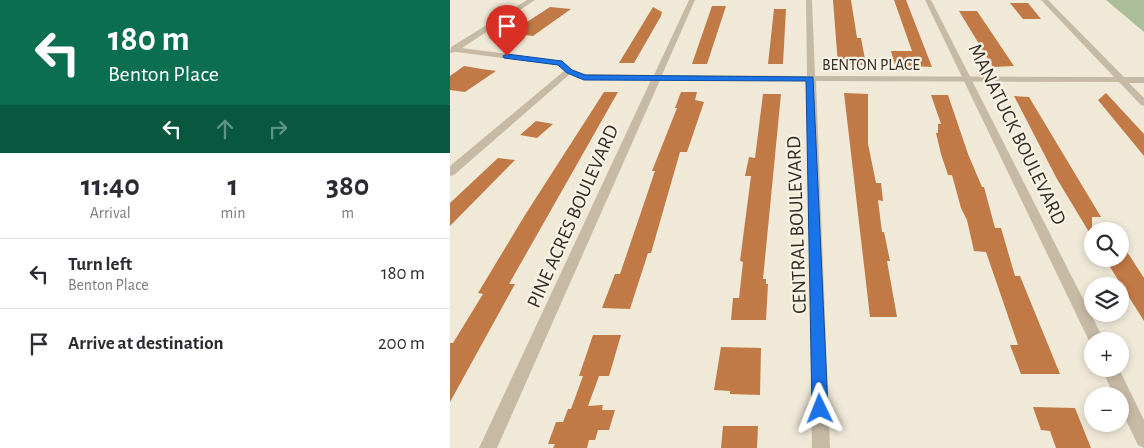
<!DOCTYPE html>
<meta charset="utf-8">
<style>
:root{--surface:#fff;--page:#f7f7f7;--text:#2b2b33;--muted:#7c7c81;--line:#e1e1e2}
body{margin:0;font-family:"Alegreya Sans",sans-serif;background:var(--page);color:var(--text);height:100vh;display:flex;flex-direction:column;font-size:19px;white-space:nowrap}
*{box-sizing:border-box;margin:0}
p{font-size:16px;color:var(--muted)}
.icon{flex:none;width:28px;height:28px;fill:none;stroke:currentColor;stroke-width:2;stroke-linecap:round;stroke-linejoin:round}
.map{position:relative;flex:1;overflow:hidden}
.panel{display:flex;flex-direction:column;background:var(--surface);width:450px}
.panel>*{flex:none}
.banner{background:#0b6e4f;color:#fff;overflow:hidden}
.fabs{position:absolute;left:634px;top:222px;display:grid;gap:10px}
.fabs a{display:grid;place-items:center;width:45px;height:45px;border-radius:50%;background:var(--surface);box-shadow:0 2px 8px #0003;font-size:25px}
.pin{position:absolute;display:grid;place-items:center;width:42px;height:42px;color:#fff;margin:-51px -21px;border-radius:50% 50% 50% 0;rotate:-45deg;box-shadow:0 0 5px #0007}
.pin .icon{rotate:45deg}
.me{position:absolute;width:55px;margin:-28px;rotate:358deg;stroke-linejoin:round;filter:drop-shadow(0 0 4px #0008)}
.turn{display:flex;align-items:center;gap:18px;height:105px;padding:0 25px;font-size:22px}
.turn .icon{width:65px;height:65px;stroke-width:2.5}
.turn b{display:block;font-size:35px;line-height:42px}
.lanes{display:flex;align-items:center;height:48px;padding:0 25px;background:#0003;justify-content:center;gap:25px;direction:ltr}
.lanes .off{opacity:.35}
.eta{display:flex;justify-content:space-evenly;align-items:center;height:85px;text-align:center}
.eta b{font-size:30px;font-weight:600;line-height:35px}
ul{padding:0;list-style:none}
li{display:flex;align-items:center;gap:15px;height:70px;padding:0 25px;border-top:1px solid var(--line)}
li div{flex:1}
li b{display:block;font-size:19px}
li em{font-style:normal}
main{display:flex;flex:1;min-height:0}
.map>svg:first-child{display:block}
.green{fill:#abbe99}
.building{fill:#c17945}
.lines{fill:none;stroke-linecap:round;stroke-linejoin:round}
.minor{fill:#c7baa5;fill-rule:evenodd}
.tertiary{fill:#c7baa5;fill-rule:evenodd}
.route{fill:#1a73e8;stroke:#114b97}
.labels{text-anchor:middle;stroke-width:4.5;stroke-linejoin:round;paint-order:stroke}
.far-street-label{font-size:16px;fill:#332c26;stroke:#f8f2e4}
.street-label{font-size:20px;fill:#332c26;stroke:#f8f2e4}
</style>
<main>
<section class="panel">
<div class="banner">
<div class="turn"><svg class="icon" aria-label="left" viewBox="0 0 24 24"><path d="M17 20v-9H6M10 6l-5 5 5 5"/></svg><div><b>180 m</b>Benton Place</div></div>
<div class="lanes"><svg class="icon" aria-label="left" viewBox="0 0 24 24"><path d="M17 20v-9H6M10 6l-5 5 5 5"/></svg><svg class="icon off" aria-label="ahead" viewBox="0 0 24 24"><path d="M12 20V5M6 11l6-6 6 6"/></svg><svg class="icon off" aria-label="right" viewBox="0 0 24 24"><path d="M7 20v-9h11M14 6l5 5-5 5"/></svg></div>
</div>
<div class="eta">
<div><b>11:40</b><p>Arrival</p></div>
<div><b>1</b><p>min</p></div>
<div><b>380</b><p>m</p></div>
</div>
<ul>
<li><svg class="icon" aria-label="left" viewBox="0 0 24 24"><path d="M17 20v-9H6M10 6l-5 5 5 5"/></svg><div><b>Turn left</b><p>Benton Place</p></div><em>180 m</em></li>
<li><svg class="icon" aria-label="arrive" viewBox="0 0 24 24"><path d="M6 21V4h12l-3 4 3 4H6"/></svg><div><b>Arrive at destination</b></div><em>200 m</em></li>
</ul>
</section>
<div class="map">
<svg width="694" height="448" viewBox="0 0 694 448">
<rect width="100%" height="100%" fill="#f0e9d8"/>
<path class="green" d="M 656,0 L 694,0 L 694,32 Z"/>
<path class="building" d="M 383,0 L 401,0 L 407,38 L 411,38 L 416,65 L 388,65 Z
M 444,0 L 456,0 L 482,67 L 445,65 L 441,51 L 462,51 Z
M 560,3 L 578,3 L 591,19 L 573,19 Z
M 262,6 L 276,6 L 257,64 L 242,64 Z
M 100,7 L 121,9 L 83,36 L 60,33 Z
M 203,7 L 212,12 L 211,16 L 184,63 L 169,63 Z
M 324,9 L 336,9 L 333,64 L 318,64 Z
M 509,11 L 527,11 L 564,66 L 543,67 Z
M 14,66 L 32,69 L 46,71 L 15,92 L 0,90 L 0,76 Z
M 154,92 L 168,92 L 59,284 L 65,284 L 0,402 L 0,343 L 3,343 L 33,294 L 28,293 L 75,215 Z
M 231,92 L 247,92 L 245,100 L 254,102 L 237,152 L 230,152 L 201,253 L 198,253 L 180,309 L 152,308 L 165,274 L 170,274 L 205,171 L 202,171 L 227,108 L 225,108 Z
M 394,93 L 418,94 L 418,144 L 426,183 L 431,183 L 433,201 L 428,200 L 432,232 L 434,232 L 440,261 L 437,261 L 447,317 L 420,317 Z
M 656,93 L 694,134 L 694,156 L 648,100 Z
M 313,94 L 331,94 L 313,279 L 316,279 L 316,284 L 318,284 L 316,320 L 281,320 L 283,298 L 289,298 L 293,262 L 290,261 L 301,176 L 295,176 L 299,157 L 305,158 Z
M 481,95 L 498,95 L 518,154 L 532,187 L 534,187 L 545,228 L 551,228 L 565,276 L 570,276 L 610,374 L 571,374 L 560,345 L 568,345 L 536,252 L 524,251 L 517,220 L 511,208 L 502,175 L 498,175 L 491,154 L 486,133 L 488,133 L 488,124 L 491,124 Z
M 564,96 L 579,97 L 651,217 L 642,217 L 642,237 L 607,179 Z
M 86,121 L 103,124 L 87,138 L 70,135 Z
M 48,158 L 65,160 L 0,226 L 0,203 Z
M 670,241 L 694,278 L 694,321 L 655,259 L 670,259 Z
M 143,335 L 171,335 L 159,376 L 149,376 L 138,406 L 153,405 L 152,410 L 165,410 L 159,430 L 148,430 L 145,440 L 139,440 L 137,448 L 103,448 L 105,444 L 98,444 L 106,422 L 113,422 L 118,409 L 121,409 L 133,376 L 129,376 Z
M 271,347 L 311,348 L 310,395 L 280,394 L 280,391 L 264,390 Z
M 583,407 L 625,408 L 641,448 L 606,448 L 600,431 L 591,430 Z
M 273,426 L 308,426 L 307,448 L 271,448 Z"/>
<g class="lines">
<path class="minor" d="M 77,0 L 85,0 L 12,48 L 110,61 L 122,69 L 135,74 L 204,75 L 239,0 L 245,0 L 212,75 L 357,76 L 356,0 L 362,0 L 365,76 L 664,77 L 591,0 L 598,0 L 674,77 L 694,77 L 694,83 L 679,83 L 694,98 L 694,106 L 691,105 L 669,82 L 366,81 L 380,448 L 362,448 L 357,81 L 210,80 L 47,448 L 29,448 L 201,80 L 134,80 L 120,74 L 4,175 L 0,176 L 0,166 L 114,71 L 108,65 L 6,52 L 0,53 L 1,47 Z"/>
<path class="tertiary" d="M 475,0 L 481,0 L 652,336 L 654,341 L 642,341 L 642,347 Z
M 652,369 L 669,369 L 694,420 L 694,448 L 688,445 L 670,408 L 670,396 L 664,396 Z"/>
</g>
<path class="route" d="M 57,54 L 112,61 L 122,70 L 135,75 L 363,77 L 378,409 L 375,415 L 370,417 L 364,415 L 362,409 L 356,81 L 134,80 L 117,73 L 108,65 L 54,58 L 53,56 Z"/>
<g class="labels">
<g class="far-street-label">
<text x="421" y="70">BENTON PLACE</text>
</g>
<g class="street-label">
<text transform="translate(568 134) rotate(64)" y="7">MANATUCK BOULEVARD</text>
<text transform="translate(122 216) rotate(-66)" y="7">PINE ACRES BOULEVARD</text>
<text transform="translate(346 225) rotate(-92)" y="7">CENTRAL BOULEVARD</text>
</g>
</g>
</svg>
<div class="fabs">
<a><svg class="icon" aria-label="search" viewBox="0 0 24 24"><circle cx="10" cy="10" r="6"/><path d="M15 15l6 6"/></svg></a>
<a><svg class="icon" aria-label="layers" viewBox="0 0 24 24"><path d="M12 4l9 5-9 5-9-5zM3 14l9 5 9-5"/></svg></a>
<a>+</a>
<a>−</a>
</div>
<div class="pin" style="left:57px;top:56px;background:#d93025"><svg class="icon" aria-label="arrive" viewBox="0 0 24 24"><path d="M6 21V4h12l-3 4 3 4H6"/></svg></div>
<svg class="me" style="left:370px;top:409px" viewBox="-20 -20 40 40"><path d="M0-17L14 15 0 8-14 15z" fill="#1a73e8" stroke="#fff" stroke-width="4"/></svg>
</div>
</main>
